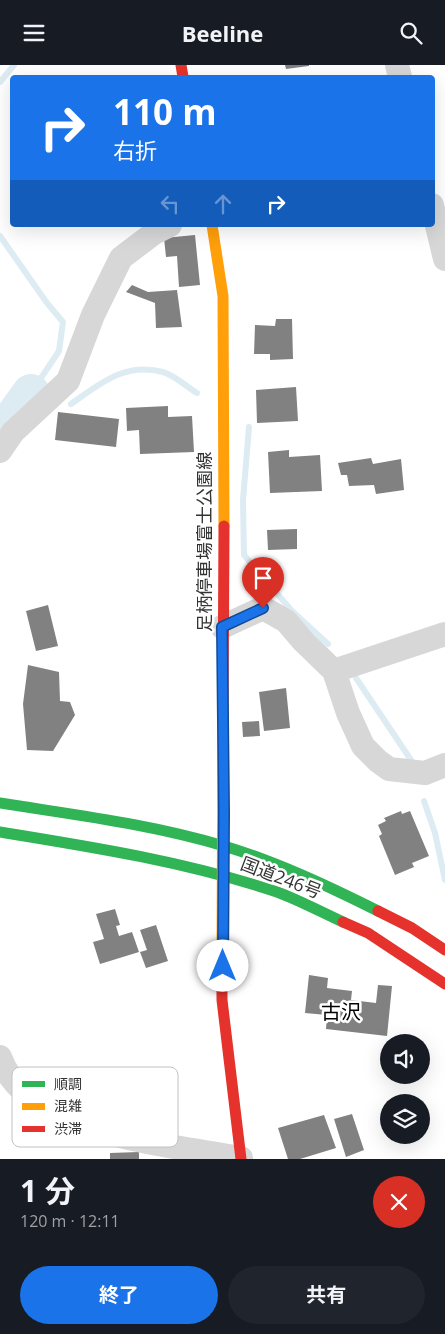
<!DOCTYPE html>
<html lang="ja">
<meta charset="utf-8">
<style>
:root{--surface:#171b24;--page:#20242c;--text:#f1f3f6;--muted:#9ea1a6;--accent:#1a73e8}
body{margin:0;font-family:"Open Sans","Noto Sans JP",sans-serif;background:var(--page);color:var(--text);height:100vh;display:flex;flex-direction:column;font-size:19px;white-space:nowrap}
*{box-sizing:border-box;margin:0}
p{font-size:16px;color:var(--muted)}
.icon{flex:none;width:28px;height:28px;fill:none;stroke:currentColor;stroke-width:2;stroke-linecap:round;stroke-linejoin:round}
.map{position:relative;height:1094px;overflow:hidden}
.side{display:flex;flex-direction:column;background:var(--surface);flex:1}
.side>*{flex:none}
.guide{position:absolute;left:10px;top:10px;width:425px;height:152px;border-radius:5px;box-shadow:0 5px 20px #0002;background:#1a73e8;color:#fff;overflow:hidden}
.controls{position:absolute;left:380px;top:969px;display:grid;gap:10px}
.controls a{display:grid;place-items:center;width:50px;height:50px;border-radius:50%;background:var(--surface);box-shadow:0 5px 20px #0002;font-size:25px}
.pin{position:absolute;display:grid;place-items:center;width:42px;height:42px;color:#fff;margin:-51px -21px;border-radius:50% 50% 50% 0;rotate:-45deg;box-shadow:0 0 5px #0007}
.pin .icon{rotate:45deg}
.me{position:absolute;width:55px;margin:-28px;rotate:0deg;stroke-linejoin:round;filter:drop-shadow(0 0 4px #0008)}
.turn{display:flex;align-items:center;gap:18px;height:105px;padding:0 20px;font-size:22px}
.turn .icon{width:65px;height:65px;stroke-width:2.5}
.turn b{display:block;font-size:35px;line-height:42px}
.lanes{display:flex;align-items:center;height:48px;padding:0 20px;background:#0003;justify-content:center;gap:25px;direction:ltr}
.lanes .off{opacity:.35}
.round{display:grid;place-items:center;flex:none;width:52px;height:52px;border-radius:26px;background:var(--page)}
.summary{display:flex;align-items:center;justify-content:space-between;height:85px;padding:0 20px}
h1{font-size:30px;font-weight:700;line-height:38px}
.primary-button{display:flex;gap:10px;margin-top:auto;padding:10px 20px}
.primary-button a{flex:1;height:58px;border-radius:30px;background:var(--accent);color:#fff;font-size:20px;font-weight:700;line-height:58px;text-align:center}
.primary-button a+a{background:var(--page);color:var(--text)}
header{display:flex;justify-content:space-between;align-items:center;height:65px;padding:0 20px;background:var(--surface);font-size:22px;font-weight:700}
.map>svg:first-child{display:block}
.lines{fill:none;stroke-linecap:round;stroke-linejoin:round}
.stream{stroke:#ddebf3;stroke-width:6}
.river{stroke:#ddebf3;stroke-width:38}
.building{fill:#818181}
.street{stroke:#d7d7d7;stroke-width:24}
.fast{stroke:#30b455;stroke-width:11}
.slow{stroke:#ff9f0a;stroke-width:11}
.jam{stroke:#e5322d;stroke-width:11}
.route-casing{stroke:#114b97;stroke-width:12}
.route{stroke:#1a73e8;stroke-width:9}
.labels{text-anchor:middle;stroke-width:5;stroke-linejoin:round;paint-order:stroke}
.street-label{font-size:18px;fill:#333;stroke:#fff}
.quarter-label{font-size:20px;fill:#000;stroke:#fff}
.key{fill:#fff;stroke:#c2c2c2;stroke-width:1}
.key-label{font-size:14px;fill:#333}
</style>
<header><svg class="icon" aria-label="menu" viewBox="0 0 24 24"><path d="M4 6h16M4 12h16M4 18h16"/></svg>Beeline<svg class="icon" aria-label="search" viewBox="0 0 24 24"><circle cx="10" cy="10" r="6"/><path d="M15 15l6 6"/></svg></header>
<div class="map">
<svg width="445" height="1094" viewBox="0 0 445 1094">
<rect width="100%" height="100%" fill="#fff"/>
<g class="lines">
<path class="stream" d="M 0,17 L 14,0
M 0,171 L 47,238 L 63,257 L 59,286 L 31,328
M 71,339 C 100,319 124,297 163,307 C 174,310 187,322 197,328
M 249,362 L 243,435 L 244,490 L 292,546 L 328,579
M 356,613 L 411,695
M 424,736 L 435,768 L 445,815"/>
<path class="river" d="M 0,371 L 31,328"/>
</g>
<path class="building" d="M 285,0 L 309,0 L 309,1 L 286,4 Z
M 195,170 L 200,220 L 179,222 L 177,191 L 166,192 L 164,173 Z
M 132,220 L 148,227 L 177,225 L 182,262 L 156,263 L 155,238 L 126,227 Z
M 276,254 L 292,254 L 293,294 L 270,295 L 270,289 L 254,289 L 255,260 L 275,261 Z
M 296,322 L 298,356 L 257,358 L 256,325 Z
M 168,341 L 168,352 L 192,351 L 194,387 L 140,389 L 139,365 L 127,366 L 126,343 Z
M 58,347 L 119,354 L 116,382 L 55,375 Z
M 289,385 L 289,392 L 320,390 L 322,426 L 270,428 L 268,387 Z
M 371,393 L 373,399 L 401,394 L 404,425 L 376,429 L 374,420 L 349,421 L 347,410 L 341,410 L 338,398 Z
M 297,464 L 297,484 L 268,485 L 267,465 Z
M 48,540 L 58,581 L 36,586 L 26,546 Z
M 28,600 L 59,607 L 60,636 L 70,637 L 75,650 L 53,686 L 27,685 L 23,639 Z
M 286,623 L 290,663 L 264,666 L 259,627 Z
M 259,656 L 260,671 L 243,672 L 242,657 Z
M 401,746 L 402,749 L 410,746 L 429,791 L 412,798 L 414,802 L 395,810 L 379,771 L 382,769 L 378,760 L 386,756 L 384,753 Z
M 115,844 L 120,860 L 116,861 L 119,871 L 132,867 L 139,887 L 100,899 L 93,877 L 104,874 L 96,849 Z
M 156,860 L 168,896 L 146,903 L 140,887 L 147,885 L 140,865 Z
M 309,910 L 328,913 L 327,923 L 352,926 L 351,935 L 376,938 L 378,920 L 392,921 L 387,971 L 326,964 L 327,950 L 305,948 Z
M 352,1049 L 364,1085 L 346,1092 L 334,1054 Z
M 324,1050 L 336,1083 L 300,1094 L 288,1094 L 278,1063 Z
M 139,1087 L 139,1094 L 110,1094 L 110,1088 Z"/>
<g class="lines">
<path class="street" d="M 397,0 L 400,12
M 432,140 L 445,194
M 0,386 L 13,367 L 68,316 L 93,250 L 121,193 L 154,168 L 170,160
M 222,562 L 263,543 L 286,556 L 303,576 L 334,606 L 348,648 L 363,681 L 378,696 L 389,704 L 425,708 L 445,700
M 334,606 L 445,569
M 0,992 C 27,1070 172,1080 241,1093"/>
<path class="fast" d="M 0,738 C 75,750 151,759 224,781 C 277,797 328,821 378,846
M 0,767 C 93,782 187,797 277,827 C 299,835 321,847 343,857"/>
<path class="slow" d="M 212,160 L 223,231 L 224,461
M 222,888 L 223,652"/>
<path class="jam" d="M 181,0 L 183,12
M 223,652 L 224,461
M 378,846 L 412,863 L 445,885
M 343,857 L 368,868 L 445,919
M 222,888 L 222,935 L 241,1094"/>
</g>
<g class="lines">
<defs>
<path id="route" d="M 223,901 L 224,748 L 222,562 L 263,543"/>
</defs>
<use href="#route" class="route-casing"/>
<use href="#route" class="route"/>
</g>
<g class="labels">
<g class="street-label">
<text transform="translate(205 477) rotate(-90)" y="6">足柄停車場富士公園線</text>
<text transform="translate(281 813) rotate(21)" y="6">国道246号</text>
</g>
<g class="quarter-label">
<text x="341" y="954">古沢</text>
</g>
</g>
<rect x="12" y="1002" width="166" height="80" rx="8" class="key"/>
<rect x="22" y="1016" width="23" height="6" fill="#30b455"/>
<rect x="22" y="1038" width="23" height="7" fill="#ff9f0a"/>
<rect x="22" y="1061" width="23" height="6" fill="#e5322d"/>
<g class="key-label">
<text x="54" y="1024">順調</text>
<text x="54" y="1046">混雑</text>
<text x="54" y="1069">渋滞</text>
</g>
</svg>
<div class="controls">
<a><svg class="icon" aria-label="sound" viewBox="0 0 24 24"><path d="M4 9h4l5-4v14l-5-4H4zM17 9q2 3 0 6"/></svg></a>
<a><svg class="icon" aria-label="layers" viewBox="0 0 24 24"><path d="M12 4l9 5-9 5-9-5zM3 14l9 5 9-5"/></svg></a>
</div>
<div class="pin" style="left:263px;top:543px;background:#d93025"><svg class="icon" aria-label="arrive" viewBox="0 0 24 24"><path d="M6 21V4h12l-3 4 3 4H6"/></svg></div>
<svg class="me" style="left:223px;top:901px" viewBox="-20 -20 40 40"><circle r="19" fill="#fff"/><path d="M0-13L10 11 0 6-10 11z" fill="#1a73e8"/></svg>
<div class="guide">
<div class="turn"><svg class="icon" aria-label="right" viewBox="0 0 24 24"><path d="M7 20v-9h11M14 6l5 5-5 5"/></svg><div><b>110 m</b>右折</div></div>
<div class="lanes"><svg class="icon off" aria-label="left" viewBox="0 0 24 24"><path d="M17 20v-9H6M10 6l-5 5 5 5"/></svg><svg class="icon off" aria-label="ahead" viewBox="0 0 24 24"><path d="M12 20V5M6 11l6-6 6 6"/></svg><svg class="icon" aria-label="right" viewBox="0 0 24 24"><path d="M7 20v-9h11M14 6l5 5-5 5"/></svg></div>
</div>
</div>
<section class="side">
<div class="summary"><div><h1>1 分</h1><p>120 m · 12:11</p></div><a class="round" style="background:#d93025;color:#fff"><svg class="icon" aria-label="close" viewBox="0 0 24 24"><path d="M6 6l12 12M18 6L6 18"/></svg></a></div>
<div class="primary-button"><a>終了</a><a>共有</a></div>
</section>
